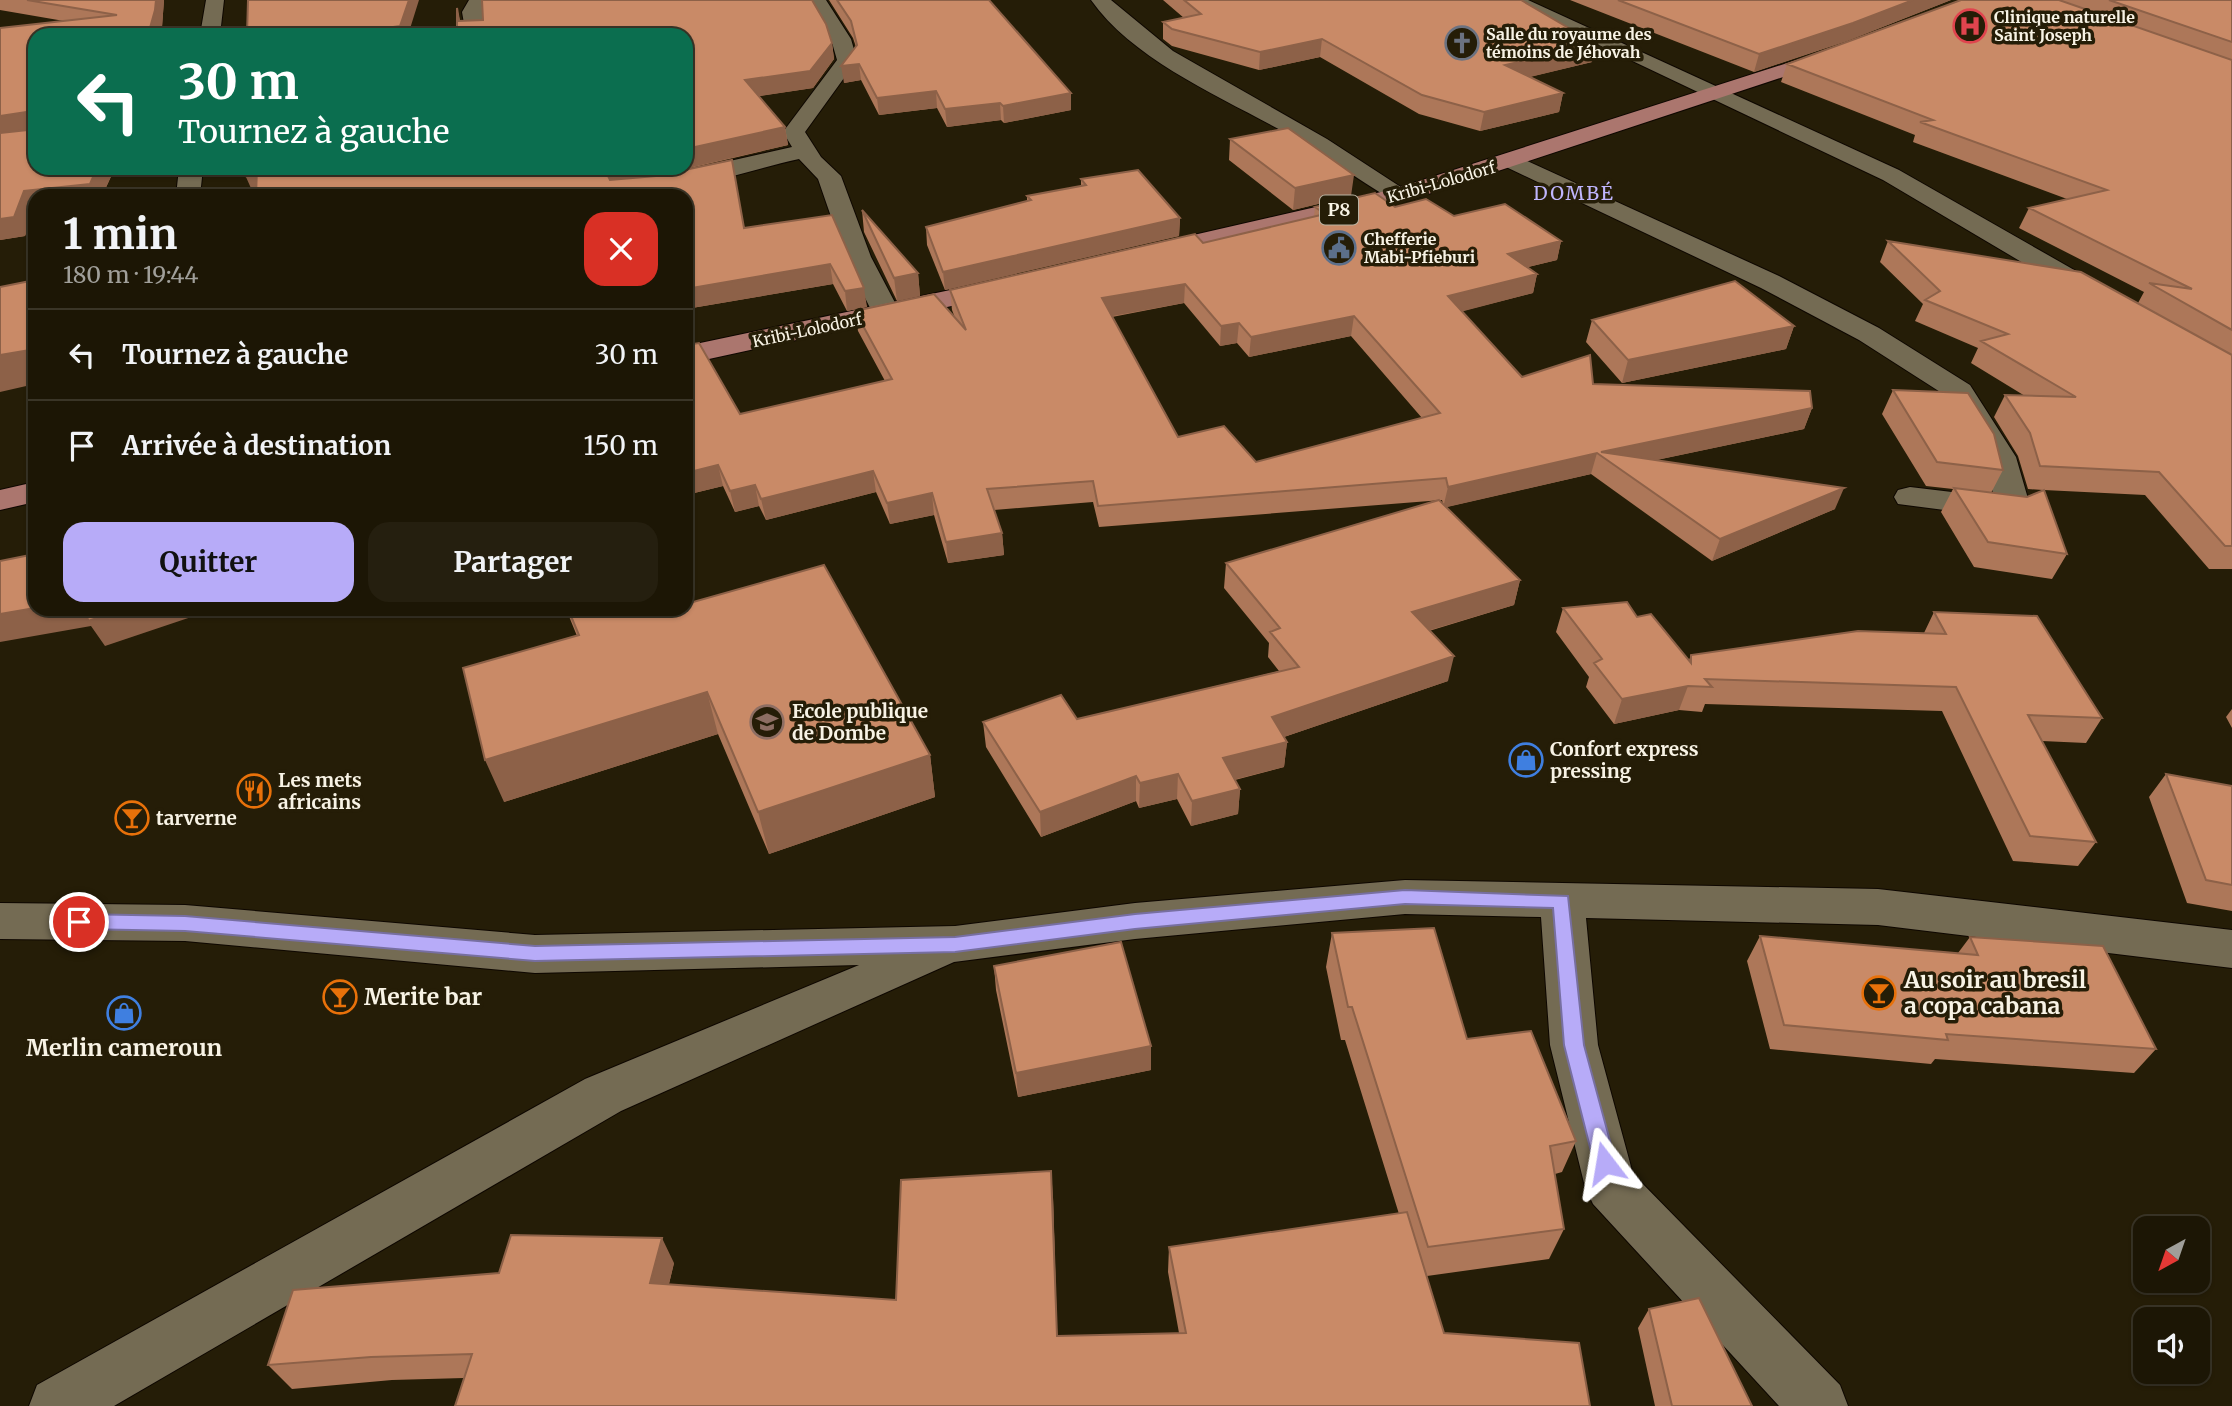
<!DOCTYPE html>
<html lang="fr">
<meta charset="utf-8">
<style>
:root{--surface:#1c1605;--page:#251f0f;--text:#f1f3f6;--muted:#a09f9a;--line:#3a3527;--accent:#b7abf8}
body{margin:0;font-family:Merriweather,serif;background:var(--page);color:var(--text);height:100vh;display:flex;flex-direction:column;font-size:26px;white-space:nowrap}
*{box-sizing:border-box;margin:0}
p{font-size:23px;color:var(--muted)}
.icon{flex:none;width:38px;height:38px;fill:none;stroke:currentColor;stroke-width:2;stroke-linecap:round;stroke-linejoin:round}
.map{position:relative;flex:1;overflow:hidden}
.details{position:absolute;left:28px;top:189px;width:665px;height:427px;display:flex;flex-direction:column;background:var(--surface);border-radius:21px;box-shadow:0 2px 5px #0004,0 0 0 2px var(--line)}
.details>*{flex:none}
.guide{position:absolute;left:28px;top:28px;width:665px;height:147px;border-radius:21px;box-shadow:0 2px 5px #0004,0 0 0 2px var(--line);background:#0b6e4f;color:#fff;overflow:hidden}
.needle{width:46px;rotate:220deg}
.tools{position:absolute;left:2133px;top:1216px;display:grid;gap:14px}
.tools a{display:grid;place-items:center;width:77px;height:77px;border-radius:14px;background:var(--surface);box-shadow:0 2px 5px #0004,0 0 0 2px var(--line);font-size:35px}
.pin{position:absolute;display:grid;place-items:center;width:60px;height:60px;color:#fff;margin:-30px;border:4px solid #fff;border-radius:50%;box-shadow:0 2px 7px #0007}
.me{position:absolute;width:77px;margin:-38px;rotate:346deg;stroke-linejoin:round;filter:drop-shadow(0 0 5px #0008)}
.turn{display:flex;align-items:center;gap:24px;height:147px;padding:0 35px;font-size:32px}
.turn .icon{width:91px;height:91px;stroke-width:2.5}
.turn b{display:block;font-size:49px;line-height:60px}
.round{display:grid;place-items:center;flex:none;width:74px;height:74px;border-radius:21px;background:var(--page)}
.summary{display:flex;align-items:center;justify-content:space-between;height:119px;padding:0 35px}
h1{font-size:42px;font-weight:700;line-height:52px}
.primary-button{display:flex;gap:14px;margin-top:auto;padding:14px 35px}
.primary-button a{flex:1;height:80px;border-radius:21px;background:var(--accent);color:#111;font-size:28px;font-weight:700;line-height:80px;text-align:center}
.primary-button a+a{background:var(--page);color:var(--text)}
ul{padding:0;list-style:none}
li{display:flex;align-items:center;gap:21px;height:91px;padding:0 35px;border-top:2px solid var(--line)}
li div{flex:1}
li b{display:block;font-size:26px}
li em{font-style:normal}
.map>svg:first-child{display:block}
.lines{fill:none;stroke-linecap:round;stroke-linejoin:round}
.minor-casing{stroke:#0e0700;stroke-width:2}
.primary-casing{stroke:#0e0700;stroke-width:2}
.minor{fill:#746b53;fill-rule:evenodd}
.primary{fill:#ab766e;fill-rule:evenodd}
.wall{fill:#ad7759;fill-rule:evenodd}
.shaded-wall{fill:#8d6148}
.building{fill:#c98a67;stroke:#8d6148;stroke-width:2;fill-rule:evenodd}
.route{fill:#b7abf8;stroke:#776fa1;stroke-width:2}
.labels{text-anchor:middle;stroke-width:7;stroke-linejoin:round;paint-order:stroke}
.far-poi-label{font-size:16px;font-weight:bold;fill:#f8f3e5;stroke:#251d07;text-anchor:start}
.far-street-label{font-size:16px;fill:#f8f3e5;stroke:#251d07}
.shield{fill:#251d07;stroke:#b9b3a2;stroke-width:2}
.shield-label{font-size:18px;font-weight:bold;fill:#f8f3e5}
.far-quarter-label{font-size:19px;letter-spacing:2px;fill:#c0b6fe;stroke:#251d07}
.poi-label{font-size:19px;font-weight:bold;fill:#f8f3e5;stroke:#251d07;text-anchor:start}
.near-poi-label{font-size:23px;font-weight:bold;fill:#f8f3e5;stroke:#251d07;text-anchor:start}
</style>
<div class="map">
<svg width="2232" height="1406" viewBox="0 0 2232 1406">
<rect width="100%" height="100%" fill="#251d07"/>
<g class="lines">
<defs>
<path id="minor" d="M 206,0 L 224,0 L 220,35 L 200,35 Z
M 469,0 L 487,0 L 482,12 L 486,35 L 466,35 L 462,12 Z
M 808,0 L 826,0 L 851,39 L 857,60 L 805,132 L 821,157 L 841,176 L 871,257 L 901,314 L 897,320 L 877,320 L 873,314 L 845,257 L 818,179 L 799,159 C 742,172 672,196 615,196 L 618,191 L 659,177 L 792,147 L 783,132 L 837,60 L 831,39 Z
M 1091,0 L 1111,0 L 1173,51 L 1327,139 L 1413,195 L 1410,200 L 1392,200 C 1356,178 1321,153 1284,132 C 1221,97 1133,60 1091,0 Z
M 1504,0 L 1528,0 L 1899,170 L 2104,287 L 2107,293 L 2104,299 L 2084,299 L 1883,180 Z
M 1512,154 L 1779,276 L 1879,328 L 1970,385 L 2016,457 L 2031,509 L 2026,516 L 2014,519 L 1898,504 L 1894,497 L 1898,490 L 1910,487 L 1994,497 L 1984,457 L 1948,397 L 1859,340 L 1761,288 L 1504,166 L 1500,161 L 1504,156 Z
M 179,168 L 203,168 L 200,196 L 176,196 Z
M 1405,880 L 1878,889 L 2232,930 L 2232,968 L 1878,925 L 1586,918 L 1598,1045 L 1633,1174 L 1840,1385 L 1848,1406 L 1779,1406 L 1593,1204 L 1585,1187 L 1550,1045 L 1541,917 L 1405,914 L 1135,939 L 954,962 L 621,1111 L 114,1406 L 29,1406 L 37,1385 L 585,1079 L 859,965 L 535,973 L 185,941 L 0,939 L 0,903 L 185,905 L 535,935 L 955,926 L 1135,903 Z"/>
<path id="primary" d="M 1834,48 L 1841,50 L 1844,54 L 1841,58 L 1410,200 L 1150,261 L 1141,258 L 1137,253 L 1141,248 L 1150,245 L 1394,189 Z
M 1002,279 L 1011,281 L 1015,287 L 1011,293 L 686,364 L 686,346 Z
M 35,482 L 35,502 L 0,510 L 0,490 Z"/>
</defs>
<use href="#minor" class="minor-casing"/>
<use href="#primary" class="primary-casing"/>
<use href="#minor" class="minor"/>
<use href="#primary" class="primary"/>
</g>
<path class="wall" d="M 0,0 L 164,0 L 162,27 L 35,168 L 115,168 L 102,196 L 35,196 L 35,210 L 25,236 L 0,240 L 0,28 L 64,21 L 0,10 Z
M 829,0 L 989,0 L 1071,93 L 1071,110 L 1004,123 L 1001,120 L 947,127 L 937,108 L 879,115 L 861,80 L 844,83 L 856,47 L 853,38 Z
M 1163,0 L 1521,0 L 1592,62 L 1529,77 L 1563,93 L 1559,112 L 1480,131 L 1419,114 L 1320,57 L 1259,70 L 1172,46 L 1163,39 L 1163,22 L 1184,18 Z
M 1570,0 L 1951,0 L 1847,41 L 1754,72 Z
M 1961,0 L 2232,0 L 2232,569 L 2209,569 L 2145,495 L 2044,490 L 2067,554 L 2052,579 L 1974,567 L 1941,512 L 1953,489 L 1926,486 L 1882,414 L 1893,390 L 2003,470 L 1991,493 L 2027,497 L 2043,490 L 2028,489 L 2018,456 L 1994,417 L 2005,395 L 2025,396 L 1971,363 L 1978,348 L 1915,321 L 1923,304 L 1880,262 L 1888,241 L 2138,303 L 2144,292 L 2019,228 L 2029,208 L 2067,199 L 1913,142 L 1915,135 L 1781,82 L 1787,64 Z
M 457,8 L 460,21 L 832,43 L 834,59 L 813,88 L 758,96 L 785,127 L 788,145 L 652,177 L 745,228 L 832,215 L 867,307 L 847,311 L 833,284 L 686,309 L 686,196 L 257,189 L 254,195 L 246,168 L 686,168 L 457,35 Z
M 1230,139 L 1351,196 L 1293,210 L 1229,160 Z
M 1081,179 L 1180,218 L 1179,236 L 945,290 L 927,245 L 926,227 L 1027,201 L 1027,196 L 1081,186 Z
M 1315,207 L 1395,207 L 1454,216 L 1561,241 L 1557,260 L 1528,267 L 1537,274 L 1533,293 L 1462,311 L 1522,377 L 1812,408 L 1804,429 L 1656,460 L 1835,509 L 1712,561 L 1591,474 L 1446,507 L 1520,580 L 1514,605 L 1429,631 L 1448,681 L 1284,737 L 1287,742 L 1284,767 L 1235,780 L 1240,789 L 1238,814 L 1191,826 L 1177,799 L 1139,808 L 1136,801 L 1041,837 L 986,747 L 983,722 L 1077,719 L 1279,671 L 1268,657 L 1269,643 L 1224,588 L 1226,563 L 1443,504 L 1442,500 L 1099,527 L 1093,502 L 994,510 L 1002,533 L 1004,555 L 948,563 L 934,515 L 890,524 L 876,492 L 766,520 L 759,506 L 735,512 L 723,486 L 686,495 L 740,414 L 885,381 L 858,331 L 855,311 L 955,318 L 952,310 L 950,290 L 1203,243 L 1314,217 ZM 1184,303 L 1220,346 L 1237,343 L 1249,357 L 1351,336 L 1422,418 L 1256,462 L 1178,437 L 1112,317 Z
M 862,210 L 918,273 L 920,296 L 897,301 L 864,232 Z
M 1592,320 L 1794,326 L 1786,349 L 1622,383 L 1586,342 Z
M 1563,608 L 1637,617 L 1689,660 L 1691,655 L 1924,633 L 1934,612 L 2102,718 L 2086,743 L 2042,741 L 2096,842 L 2078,866 L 2013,861 L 1942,711 L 1705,704 L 1702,712 L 1679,710 L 1614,724 L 1586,687 L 1589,677 L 1556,632 Z
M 566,609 L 686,609 L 930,755 L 935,797 L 769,854 L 718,734 L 504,802 L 577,636 Z
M 2232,709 L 2232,728 L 2226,717 Z
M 2166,774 L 2232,786 L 2232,911 L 2187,903 L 2149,797 Z
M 1332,933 L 1467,1039 L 1576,1141 L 1562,1172 L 1555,1174 L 1564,1229 L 1549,1259 L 1427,1276 L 1444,1333 L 464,1378 L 392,1380 L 292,1389 L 268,1365 L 674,1263 L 669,1284 L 896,1300 L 1053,1197 L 1057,1336 L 1179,1333 L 1168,1272 L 1169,1247 L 1399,1214 L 1345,1040 L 1341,1040 L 1326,967 Z
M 1760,936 L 1958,953 L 1970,937 L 2156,1049 L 2134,1073 L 1935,1059 L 1931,1064 L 1770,1049 L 1747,961 Z
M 994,966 L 1151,1046 L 1151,1070 L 1018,1097 L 996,990 Z
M 1649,1309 L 1752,1406 L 1655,1406 L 1638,1328 Z"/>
<path class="shaded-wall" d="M 156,0 L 164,0 L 162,27 L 160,35 L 148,35 Z
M 409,0 L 419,0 L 408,35 L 339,35 Z
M 1913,0 L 1951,0 L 1847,41 L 1754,72 L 1759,54 Z
M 1322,39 L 1320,57 L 1259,70 L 1260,52 Z
M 832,43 L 834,59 L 813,88 L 748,98 L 745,80 Z
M 1596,44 L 1592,62 L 1502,84 L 1505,65 Z
M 859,64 L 861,80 L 844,83 L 841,66 Z
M 936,91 L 937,108 L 879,115 L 877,98 Z
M 1071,93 L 1071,110 L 1004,123 L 1003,106 Z
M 1563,93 L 1559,112 L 1480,131 L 1484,112 Z
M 1000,103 L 1001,120 L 947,127 L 945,109 Z
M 27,112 L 35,130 L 0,135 L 0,116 Z
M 785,127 L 788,145 L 658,175 L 617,189 L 608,176 L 613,170 L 619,168 L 686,168 L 686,149 Z
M 97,168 L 115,168 L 102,196 L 35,196 L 35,210 L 25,236 L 0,240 L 0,219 L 24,191 Z
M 250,168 L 264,168 L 265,171 L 254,195 L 246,177 Z
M 1354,175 L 1351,196 L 1293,210 L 1295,188 Z
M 1180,218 L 1179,236 L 945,290 L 943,272 Z
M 1561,241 L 1557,260 L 1504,273 L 1508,254 Z
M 830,264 L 833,284 L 686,309 L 686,289 Z
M 918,273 L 920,296 L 897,301 L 894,278 Z
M 1537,274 L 1533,293 L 1445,316 L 1448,296 Z
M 1185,284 L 1184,303 L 1102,318 L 1102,298 Z
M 864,288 L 867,307 L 847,311 L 845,291 Z
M 1354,316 L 1351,336 L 1249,357 L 1251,337 Z
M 686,322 L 691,342 L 686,345 Z
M 1239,323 L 1237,343 L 1220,346 L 1221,326 Z
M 1794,326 L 1786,349 L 1622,383 L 1628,360 Z
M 30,350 L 35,356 L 35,384 L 0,392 L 0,355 Z
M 1812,408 L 1804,429 L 1619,468 L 1601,452 Z
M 1597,453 L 1591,474 L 1443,508 L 1448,487 Z
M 718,465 L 723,486 L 686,495 L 686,473 Z
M 873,471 L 876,492 L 766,520 L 761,499 Z
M 755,485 L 759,506 L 735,512 L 730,491 Z
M 1844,488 L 1835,509 L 1712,561 L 1720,539 Z
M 932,493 L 934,515 L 890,524 L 887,503 Z
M 1002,533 L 1004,555 L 948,563 L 946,542 Z
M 1520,580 L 1514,605 L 1407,637 L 1412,612 Z
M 35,608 L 35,609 L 215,609 L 105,646 L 91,626 L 0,642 L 0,614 Z
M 1454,656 L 1448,681 L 1269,742 L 1272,717 Z
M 1688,686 L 1679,710 L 1614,724 L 1622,699 Z
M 707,692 L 718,734 L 504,802 L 485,760 Z
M 1287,742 L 1284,767 L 1221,783 L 1223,758 Z
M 930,755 L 935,797 L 769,854 L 758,812 Z
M 1178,774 L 1177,799 L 1139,808 L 1140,783 Z
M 1136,776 L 1136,801 L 1041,837 L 1040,812 Z
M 1240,789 L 1238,814 L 1191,826 L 1192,801 Z
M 1151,1046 L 1151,1070 L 1018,1097 L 1016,1073 Z
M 1051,1171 L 1053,1197 L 1058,1360 L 1057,1336 Z
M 662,1238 L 674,1263 L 663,1308 L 650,1283 Z"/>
<path class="building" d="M 27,0 L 156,0 L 155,10 L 148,35 L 35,35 L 35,168 L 97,168 L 90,184 L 24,191 L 14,217 L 0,219 L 0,133 L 27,130 L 27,112 L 0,116 L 0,28 L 117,15 Z
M 248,0 L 409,0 L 400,26 L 339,35 L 247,35 Z
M 482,0 L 812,0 L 826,24 L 832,43 L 810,71 L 745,80 L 785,127 L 686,149 L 686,35 L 457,35 L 457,8 L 459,21 L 483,20 Z
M 837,0 L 989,0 L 1071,93 L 1003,106 L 1000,103 L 945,109 L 936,91 L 877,98 L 859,64 L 841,66 L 857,45 L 851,21 Z
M 1184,0 L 1521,0 L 1596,44 L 1505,65 L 1563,93 L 1484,112 L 1422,95 L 1322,39 L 1260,52 L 1172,29 L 1163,22 L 1201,14 Z
M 1618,0 L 1913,0 L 1853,23 L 1759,54 Z
M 1961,0 L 2059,0 L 2232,60 L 2232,330 L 2149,283 L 2192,289 L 2029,208 L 2107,190 L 1920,122 L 1933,120 L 1787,64 Z
M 2109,0 L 2232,0 L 2232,42 Z
M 1288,128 L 1354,175 L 1295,188 L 1230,139 Z
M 732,160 L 744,228 L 832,215 L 864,288 L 845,291 L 830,264 L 686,289 L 686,196 L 256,196 L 257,168 L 619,168 L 613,170 L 608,176 L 610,180 L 656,176 Z
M 246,168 L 250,168 L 246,177 Z
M 1138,170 L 1180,218 L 943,272 L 926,227 L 1031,200 L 1027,196 L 1086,185 L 1081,179 Z
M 1375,193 L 1395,207 L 1426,199 L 1454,216 L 1505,204 L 1561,241 L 1508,254 L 1537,274 L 1448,296 L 1522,377 L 1590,355 L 1593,384 L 1810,391 L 1812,408 L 1601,452 L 1844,488 L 1720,539 L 1597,453 L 1448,487 L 1446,478 L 1098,506 L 1093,481 L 987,489 L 1002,533 L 946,542 L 932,493 L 887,503 L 873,471 L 761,499 L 755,485 L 730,491 L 718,465 L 686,473 L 686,345 L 699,343 L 740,414 L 892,379 L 855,311 L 934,294 L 966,330 L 950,290 L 1195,234 L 1203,243 L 1325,214 L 1315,207 ZM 1185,284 L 1221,326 L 1239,323 L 1251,337 L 1354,316 L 1440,413 L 1256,462 L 1224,426 L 1178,437 L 1102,298 Z
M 862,210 L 918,273 L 894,278 Z
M 1888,241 L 2081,272 L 2232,355 L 2232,546 L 2225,546 L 2159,472 L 2040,466 L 2030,433 L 2005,395 L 2076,397 L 1981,341 L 2008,334 L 1925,300 L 1940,291 Z
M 35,280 L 35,356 L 29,357 L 30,350 L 0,355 L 0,287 Z
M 1735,281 L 1794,326 L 1628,360 L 1592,320 Z
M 1893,390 L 1968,393 L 1994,434 L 2003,470 L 1937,462 Z
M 1954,488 L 2027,497 L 2044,490 L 2067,554 L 1988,542 Z
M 1439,500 L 1520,580 L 1412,612 L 1454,656 L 1272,717 L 1287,742 L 1223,758 L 1240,789 L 1192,801 L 1178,774 L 1140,783 L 1136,776 L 1040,812 L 983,722 L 1061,695 L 1077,719 L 1299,667 L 1270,632 L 1280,628 L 1226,563 Z
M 35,554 L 35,608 L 0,614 L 0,561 Z
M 824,565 L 930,755 L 758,812 L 707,692 L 485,760 L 463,668 L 579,635 L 568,609 L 686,609 L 686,604 Z
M 1627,602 L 1637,617 L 1651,614 L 1691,663 L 1691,655 L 1858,631 L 1946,634 L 1934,612 L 2037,616 L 2102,718 L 2028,715 L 2096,842 L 2030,836 L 1956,687 L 1705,679 L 1712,687 L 1688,686 L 1622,699 L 1594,663 L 1602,659 L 1563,608 Z
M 86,609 L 124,609 L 88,621 Z
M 2166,774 L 2232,786 L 2232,885 L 2206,880 Z
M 1434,928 L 1467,1039 L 1531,1031 L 1576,1141 L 1550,1146 L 1564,1229 L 1428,1247 L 1352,1007 L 1348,1007 L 1332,933 Z
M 1760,936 L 1978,955 L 1970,937 L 2103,946 L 2156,1049 L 1946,1034 L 1948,1040 L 1784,1025 Z
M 1121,942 L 1151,1046 L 1016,1073 L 994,966 Z
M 1051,1171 L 1057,1336 L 1186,1333 L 1169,1247 L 1407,1212 L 1444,1333 L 1579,1343 L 1590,1406 L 455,1406 L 472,1354 L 371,1357 L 268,1365 L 293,1290 L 499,1273 L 511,1235 L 662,1238 L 650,1283 L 896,1300 L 901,1180 Z
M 1699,1298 L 1752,1406 L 1672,1406 L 1649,1309 Z"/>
<path class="route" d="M 1405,890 L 1568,896 L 1584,1045 L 1616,1163 L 1612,1170 L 1605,1173 L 1597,1170 L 1594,1163 L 1564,1045 L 1553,908 L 1405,904 L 1135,929 L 955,952 L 535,961 L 185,931 L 79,929 L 70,922 L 79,914 L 185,916 L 535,946 L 955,937 L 1135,914 Z"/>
<defs>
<symbol id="hospital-ring" viewBox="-11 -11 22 22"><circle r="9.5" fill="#251d07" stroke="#e0444e" stroke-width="1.5"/><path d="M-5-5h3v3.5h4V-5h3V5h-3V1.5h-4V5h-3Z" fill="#e0444e"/></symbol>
<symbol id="church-ring" viewBox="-11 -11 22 22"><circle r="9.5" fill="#251d07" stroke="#6b7280" stroke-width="1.5"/><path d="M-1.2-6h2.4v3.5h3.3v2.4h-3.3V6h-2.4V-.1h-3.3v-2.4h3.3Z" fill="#6b7280"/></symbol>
<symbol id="civic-ring" viewBox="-11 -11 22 22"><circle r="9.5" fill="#251d07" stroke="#5c6f8a" stroke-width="1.5"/><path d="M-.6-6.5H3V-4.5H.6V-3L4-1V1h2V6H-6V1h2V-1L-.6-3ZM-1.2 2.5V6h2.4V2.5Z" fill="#5c6f8a"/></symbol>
<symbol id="school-ring" viewBox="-11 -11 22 22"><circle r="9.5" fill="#251d07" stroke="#8d6e63" stroke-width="1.5"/><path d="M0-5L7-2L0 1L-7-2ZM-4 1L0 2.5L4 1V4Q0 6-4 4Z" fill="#8d6e63"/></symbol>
<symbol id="shop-ring" viewBox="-11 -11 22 22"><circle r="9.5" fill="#251d07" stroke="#3f7fe0" stroke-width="1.5"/><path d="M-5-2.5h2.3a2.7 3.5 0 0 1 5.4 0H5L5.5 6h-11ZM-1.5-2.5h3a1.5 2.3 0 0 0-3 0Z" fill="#3f7fe0"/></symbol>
<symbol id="restaurant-ring" viewBox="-11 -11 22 22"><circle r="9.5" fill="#251d07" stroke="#e8710a" stroke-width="1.5"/><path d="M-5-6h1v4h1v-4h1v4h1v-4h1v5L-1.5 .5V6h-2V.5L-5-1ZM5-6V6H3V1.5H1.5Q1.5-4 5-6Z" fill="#e8710a"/></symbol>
<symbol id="bar-ring" viewBox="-11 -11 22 22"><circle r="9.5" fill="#251d07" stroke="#e8710a" stroke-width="1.5"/><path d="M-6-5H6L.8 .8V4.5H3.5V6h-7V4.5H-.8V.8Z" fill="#e8710a"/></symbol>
</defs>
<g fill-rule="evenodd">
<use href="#hospital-ring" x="1951" y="7" width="38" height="38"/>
<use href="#church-ring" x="1443" y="24" width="38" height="38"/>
<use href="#civic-ring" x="1320" y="229" width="38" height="38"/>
<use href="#school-ring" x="748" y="703" width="38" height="38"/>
<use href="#shop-ring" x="1507" y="741" width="38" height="38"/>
<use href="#restaurant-ring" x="235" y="772" width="38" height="38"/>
<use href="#bar-ring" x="113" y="799" width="38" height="38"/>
<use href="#bar-ring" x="1860" y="974" width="38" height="38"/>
<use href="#bar-ring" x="321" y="978" width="38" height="38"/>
<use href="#shop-ring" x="105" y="994" width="38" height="38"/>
</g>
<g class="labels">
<g class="far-poi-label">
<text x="1994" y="23">Clinique naturelle<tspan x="1994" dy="18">Saint Joseph</tspan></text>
<text x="1486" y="40">Salle du royaume des<tspan x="1486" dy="18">témoins de Jéhovah</tspan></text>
<text x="1364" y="245">Chefferie<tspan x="1364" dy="18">Mabi-Pfieburi</tspan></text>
</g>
<g class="far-street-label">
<text transform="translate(1441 182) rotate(-16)" y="6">Kribi-Lolodorf</text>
<text transform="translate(807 330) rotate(-12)" y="6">Kribi-Lolodorf</text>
</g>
<rect class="shield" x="1320" y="195.5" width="38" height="29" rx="5"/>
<g class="shield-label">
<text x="1339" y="216">P8</text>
</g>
<g class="far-quarter-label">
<text x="1574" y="200">DOMBÉ</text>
</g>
<g class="poi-label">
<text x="792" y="718">Ecole publique<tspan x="792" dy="22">de Dombe</tspan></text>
<text x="1550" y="756">Confort express<tspan x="1550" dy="22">pressing</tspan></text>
<text x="278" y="787">Les mets<tspan x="278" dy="22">africains</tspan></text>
<text x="156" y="825">tarverne</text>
</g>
<g class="near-poi-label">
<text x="1904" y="988">Au soir au bresil<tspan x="1904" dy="26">a copa cabana</tspan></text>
<text x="364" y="1005">Merite bar</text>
<text x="124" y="1056" text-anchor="middle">Merlin cameroun</text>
</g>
</g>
</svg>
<div class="tools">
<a><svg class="needle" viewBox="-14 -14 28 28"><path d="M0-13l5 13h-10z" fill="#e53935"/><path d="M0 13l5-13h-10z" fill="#a09f9a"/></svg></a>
<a><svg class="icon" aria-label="sound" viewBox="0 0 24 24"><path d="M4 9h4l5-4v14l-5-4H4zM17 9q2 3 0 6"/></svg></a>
</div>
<div class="pin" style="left:79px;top:922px;background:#d93025"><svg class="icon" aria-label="arrive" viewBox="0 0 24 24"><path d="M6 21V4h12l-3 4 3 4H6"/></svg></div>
<svg class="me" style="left:1605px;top:1163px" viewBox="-20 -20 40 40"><path d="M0-17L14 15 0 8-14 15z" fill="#b7abf8" stroke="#fff" stroke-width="4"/></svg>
<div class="guide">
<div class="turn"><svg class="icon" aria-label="left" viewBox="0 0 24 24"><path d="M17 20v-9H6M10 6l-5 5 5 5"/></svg><div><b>30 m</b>Tournez à gauche</div></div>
</div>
<section class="details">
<div class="summary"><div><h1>1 min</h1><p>180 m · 19:44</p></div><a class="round" style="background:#d93025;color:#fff"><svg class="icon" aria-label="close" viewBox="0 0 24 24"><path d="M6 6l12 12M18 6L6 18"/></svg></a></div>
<ul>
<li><svg class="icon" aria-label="left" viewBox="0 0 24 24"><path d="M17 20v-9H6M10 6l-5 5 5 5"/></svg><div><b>Tournez à gauche</b></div><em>30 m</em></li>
<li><svg class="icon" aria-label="arrive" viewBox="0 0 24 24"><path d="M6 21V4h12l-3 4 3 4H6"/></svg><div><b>Arrivée à destination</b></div><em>150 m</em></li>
</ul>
<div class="primary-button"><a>Quitter</a><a>Partager</a></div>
</section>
</div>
